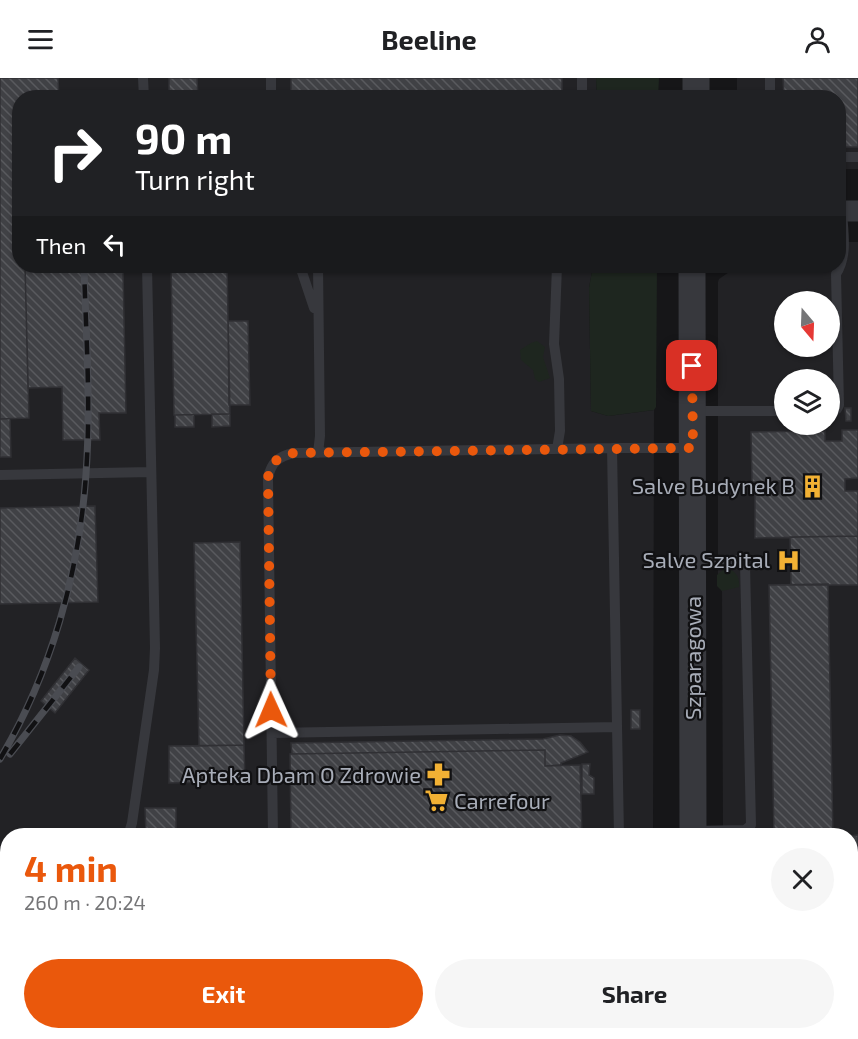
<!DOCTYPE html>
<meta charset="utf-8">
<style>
:root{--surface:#fff;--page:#f6f6f6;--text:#202124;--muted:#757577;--accent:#ea580c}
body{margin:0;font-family:"Exo 2",sans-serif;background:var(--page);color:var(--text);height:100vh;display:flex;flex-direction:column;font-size:22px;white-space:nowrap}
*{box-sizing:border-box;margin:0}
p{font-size:20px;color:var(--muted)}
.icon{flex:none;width:33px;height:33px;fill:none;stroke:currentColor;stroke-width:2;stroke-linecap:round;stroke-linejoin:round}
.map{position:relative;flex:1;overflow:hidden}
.side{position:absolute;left:0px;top:750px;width:858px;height:212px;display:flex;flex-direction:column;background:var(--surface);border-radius:24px 24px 0 0;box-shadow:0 2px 4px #0004}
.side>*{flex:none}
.hud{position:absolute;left:12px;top:12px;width:834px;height:183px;border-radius:24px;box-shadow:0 2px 4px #0004;background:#202124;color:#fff;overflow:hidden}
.needle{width:39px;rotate:161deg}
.tools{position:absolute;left:774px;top:213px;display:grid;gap:12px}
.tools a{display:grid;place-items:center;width:66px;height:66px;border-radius:50%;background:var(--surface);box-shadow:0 2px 4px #0004;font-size:30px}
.pin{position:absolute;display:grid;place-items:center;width:51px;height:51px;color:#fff;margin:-26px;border-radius:12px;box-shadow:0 3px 9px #0006}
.me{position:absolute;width:66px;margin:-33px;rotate:359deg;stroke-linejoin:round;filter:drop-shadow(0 0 4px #0008)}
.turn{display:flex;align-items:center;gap:21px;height:126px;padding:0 24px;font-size:27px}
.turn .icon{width:78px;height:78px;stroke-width:2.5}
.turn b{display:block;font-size:42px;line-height:51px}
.then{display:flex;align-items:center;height:57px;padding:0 24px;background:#0003;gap:12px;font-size:22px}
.round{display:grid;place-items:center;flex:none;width:63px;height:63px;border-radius:32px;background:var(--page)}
.headline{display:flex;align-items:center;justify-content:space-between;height:102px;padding:0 24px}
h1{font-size:36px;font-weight:700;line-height:45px;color:var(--accent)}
.action{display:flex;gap:12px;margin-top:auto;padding:12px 24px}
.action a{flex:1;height:69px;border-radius:36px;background:var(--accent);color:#fff;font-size:24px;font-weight:700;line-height:69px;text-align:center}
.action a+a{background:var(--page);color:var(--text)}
header{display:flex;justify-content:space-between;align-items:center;height:78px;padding:0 24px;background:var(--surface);font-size:27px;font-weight:700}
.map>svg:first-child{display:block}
.built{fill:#222225;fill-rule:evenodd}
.grass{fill:#1e261f}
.building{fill:url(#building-back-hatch);stroke:#303034;stroke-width:1.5}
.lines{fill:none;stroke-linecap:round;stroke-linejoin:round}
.service{stroke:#37383d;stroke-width:10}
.minor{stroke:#37383d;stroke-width:21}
.tertiary{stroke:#37383d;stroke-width:27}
.rail-casing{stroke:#4a4c52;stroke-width:7}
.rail{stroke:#111113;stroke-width:4.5;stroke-dasharray:14;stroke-linecap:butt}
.route{stroke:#ea580c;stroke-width:10;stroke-dasharray:0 18}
.labels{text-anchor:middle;stroke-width:4.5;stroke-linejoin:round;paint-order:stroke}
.poi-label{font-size:22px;fill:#a8adb8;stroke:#111113;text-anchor:end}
.street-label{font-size:22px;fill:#a8adb8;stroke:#111113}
</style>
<header><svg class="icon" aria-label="menu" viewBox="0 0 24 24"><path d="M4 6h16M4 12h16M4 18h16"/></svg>Beeline<svg class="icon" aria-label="person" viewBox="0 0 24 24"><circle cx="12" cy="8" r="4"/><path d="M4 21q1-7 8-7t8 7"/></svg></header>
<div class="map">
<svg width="858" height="961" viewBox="0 0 858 961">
<defs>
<pattern id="building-back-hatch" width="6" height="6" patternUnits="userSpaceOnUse" patternTransform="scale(1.5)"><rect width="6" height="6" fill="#404145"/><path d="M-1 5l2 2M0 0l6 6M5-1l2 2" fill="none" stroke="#595a5e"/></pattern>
</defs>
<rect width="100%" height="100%" fill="#161618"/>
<path class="built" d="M 0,0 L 596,0 L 597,20 L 20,20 L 20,188 L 593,188 L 589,210 L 591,333 L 608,338 L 654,332 L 653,757 L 8,758 L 8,954 L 652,954 L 652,961 L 0,961 Z
M 737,0 L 858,0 L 858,91 L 839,91 L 838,20 L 737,20 Z
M 839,164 L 858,164 L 858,961 L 789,961 L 788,954 L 850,954 L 850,758 L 723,757 L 722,513 L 718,507 L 718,204 L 719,201 L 738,188 L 838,188 ZM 784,224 L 830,224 L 830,268 L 784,268 ZM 784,302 L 830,302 L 830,346 L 784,346 Z"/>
<path class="grass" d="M 596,0 L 659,0 L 658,19 L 597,19 Z
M 593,188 L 657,188 L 656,329 L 654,332 L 608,338 L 591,333 L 589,210 Z
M 537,263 L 545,269 L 543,279 L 550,300 L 539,304 L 535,301 L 533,292 L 521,282 L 520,272 L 531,265 Z
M 724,491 C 735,490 740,499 739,509 L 722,513 L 717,508 L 717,497 Z
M 721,954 L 759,954 L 759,961 L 721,961 Z"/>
<path class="building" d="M 0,0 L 58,0 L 59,20 L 20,20 L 20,188 L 25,188 L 29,340 L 0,341 Z
M 169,0 L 197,0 L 198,20 L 169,20 Z
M 291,0 L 562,0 L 562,20 L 291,20 Z
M 783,0 L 858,0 L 858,69 L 838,69 L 838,20 L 784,20 Z
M 25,188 L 97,188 L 97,194 L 123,193 L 126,335 L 99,335 L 100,362 L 63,362 L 62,309 L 28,310 Z
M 171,188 L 227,188 L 230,336 L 174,337 Z
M 228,243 L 248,243 L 250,327 L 229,327 Z
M 845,330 L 851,330 L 851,343 L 846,343 Z
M 212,336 L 230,336 L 230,348 L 212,349 Z
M 175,337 L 194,337 L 194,349 L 175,349 Z
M 0,341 L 10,341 L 11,379 L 0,379 Z
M 842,352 L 858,352 L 858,400 L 845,401 L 845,413 L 858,413 L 858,458 L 755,460 L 755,415 L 780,415 L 780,403 L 752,404 L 751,354 L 825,353 L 825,363 L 842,363 Z
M 95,428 L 98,524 L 0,526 L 0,430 Z
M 858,458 L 858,507 L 791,507 L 790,459 Z
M 240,464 L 244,667 L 199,668 L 194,465 Z
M 828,506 L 833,758 L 774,758 L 769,507 Z
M 75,580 L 89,592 L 55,635 L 41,623 Z
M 631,632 L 640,632 L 640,651 L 631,651 Z
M 560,657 L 571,658 L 580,664 L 588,674 L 561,685 L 561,687 L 545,688 L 545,672 L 292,676 L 291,665 L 543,661 Z
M 244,667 L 245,703 L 169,705 L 169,668 Z
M 545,672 L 545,688 L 580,687 L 582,758 L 291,758 L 290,676 Z
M 582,686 L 590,686 L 589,697 L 594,700 L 594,716 L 582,716 Z
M 145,730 L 176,730 L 176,758 L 146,758 Z
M 858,757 L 858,961 L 838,961 L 837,954 L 850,954 L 850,758 Z
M 11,954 L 215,954 L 224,961 L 5,961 Z
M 295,954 L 585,954 L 585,961 L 295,961 Z
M 788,954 L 837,954 L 838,961 L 789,961 Z"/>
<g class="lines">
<path class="service" d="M 143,0 L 144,20
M 271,0 L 271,20
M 582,0 L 582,20
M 770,0 L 770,20
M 838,79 L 858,79
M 300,188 L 314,230
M 318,188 L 320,358 L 318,375
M 557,188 L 554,266 L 559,301 L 560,353 L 557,371
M 693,333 L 784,333
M 830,333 L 837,331 L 839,327 L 836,196 C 848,178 843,154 842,133
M 0,397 L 151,394
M 272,655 L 617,649
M 693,753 L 745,752 L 751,747 L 745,486 L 739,482 L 694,483
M 128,758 L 132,745 L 154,592 L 155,570 L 147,188
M 273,758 L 268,400 C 271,384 279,378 294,375 L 612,370
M 619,758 L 612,370 L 693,370
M 0,929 L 8,919
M 246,954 L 250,961
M 276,954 L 277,961
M 622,954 L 622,961"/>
<path class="minor" d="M 838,133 L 858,133"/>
<path class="tertiary" d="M 696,20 L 696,0
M 692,188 L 693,758
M 691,961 L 692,954"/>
<defs>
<path id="rail" d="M 10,676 L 79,589
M 0,681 C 51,595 79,496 86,396 C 91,327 86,257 84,188"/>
</defs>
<use href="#rail" class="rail-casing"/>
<use href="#rail" class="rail"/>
</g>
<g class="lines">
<path class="route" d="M 271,632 L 268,400 C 270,384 279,378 294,375 L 693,370 L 692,288"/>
</g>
<defs>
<symbol id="building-bare" viewBox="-9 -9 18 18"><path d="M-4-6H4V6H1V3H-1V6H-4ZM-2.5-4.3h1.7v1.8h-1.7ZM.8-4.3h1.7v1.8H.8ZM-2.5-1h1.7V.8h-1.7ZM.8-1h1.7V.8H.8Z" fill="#f2b134" stroke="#111113" stroke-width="2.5" paint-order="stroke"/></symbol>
<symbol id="hospital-bare" viewBox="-9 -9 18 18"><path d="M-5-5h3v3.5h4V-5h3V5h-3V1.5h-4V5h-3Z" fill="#f2b134" stroke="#111113" stroke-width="2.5" paint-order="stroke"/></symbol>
<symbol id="pharmacy-bare" viewBox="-9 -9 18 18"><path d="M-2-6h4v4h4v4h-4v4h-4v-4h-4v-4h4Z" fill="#f2b134" stroke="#111113" stroke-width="2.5" paint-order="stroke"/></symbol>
<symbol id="supermarket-bare" viewBox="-9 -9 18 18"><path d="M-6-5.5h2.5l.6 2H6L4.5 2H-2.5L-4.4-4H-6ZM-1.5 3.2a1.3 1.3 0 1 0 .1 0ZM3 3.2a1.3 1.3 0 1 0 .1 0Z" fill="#f2b134" stroke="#111113" stroke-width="2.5" paint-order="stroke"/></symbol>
</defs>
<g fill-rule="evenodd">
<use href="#building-bare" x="796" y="392" width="33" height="33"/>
<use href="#hospital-bare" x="772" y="466" width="33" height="33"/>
<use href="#pharmacy-bare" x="422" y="680" width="33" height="33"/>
<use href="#supermarket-bare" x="420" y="706" width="33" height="33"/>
</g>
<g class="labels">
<g class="poi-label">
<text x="795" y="416">Salve Budynek B</text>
<text x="770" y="490">Salve Szpital</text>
<text x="421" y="705">Apteka Dbam O Zdrowie</text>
<text x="454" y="731" text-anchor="start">Carrefour</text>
</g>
<g class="street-label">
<text transform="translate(693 580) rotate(-90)" y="8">Szparagowa</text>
</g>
</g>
</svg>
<div class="tools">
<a><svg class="needle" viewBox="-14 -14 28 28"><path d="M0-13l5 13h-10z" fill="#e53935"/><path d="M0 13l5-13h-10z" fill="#757577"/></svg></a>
<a><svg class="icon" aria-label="layers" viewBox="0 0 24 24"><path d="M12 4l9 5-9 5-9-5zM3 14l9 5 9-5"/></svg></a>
</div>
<div class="pin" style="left:692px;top:288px;background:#d93025"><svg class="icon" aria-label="arrive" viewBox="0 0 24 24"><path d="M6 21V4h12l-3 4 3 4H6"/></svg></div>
<svg class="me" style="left:271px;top:632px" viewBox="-20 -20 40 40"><path d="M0-17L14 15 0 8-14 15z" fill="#ea580c" stroke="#fff" stroke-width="4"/></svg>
<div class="hud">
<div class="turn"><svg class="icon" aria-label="right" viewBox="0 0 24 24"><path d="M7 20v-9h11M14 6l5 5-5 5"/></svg><div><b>90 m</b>Turn right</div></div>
<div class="then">Then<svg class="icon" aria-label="left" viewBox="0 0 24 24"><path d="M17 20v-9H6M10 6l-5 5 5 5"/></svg></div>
</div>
<section class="side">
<div class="headline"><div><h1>4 min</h1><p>260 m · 20:24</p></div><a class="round"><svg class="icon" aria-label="close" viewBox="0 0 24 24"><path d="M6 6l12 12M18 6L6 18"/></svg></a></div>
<div class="action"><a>Exit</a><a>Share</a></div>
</section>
</div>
